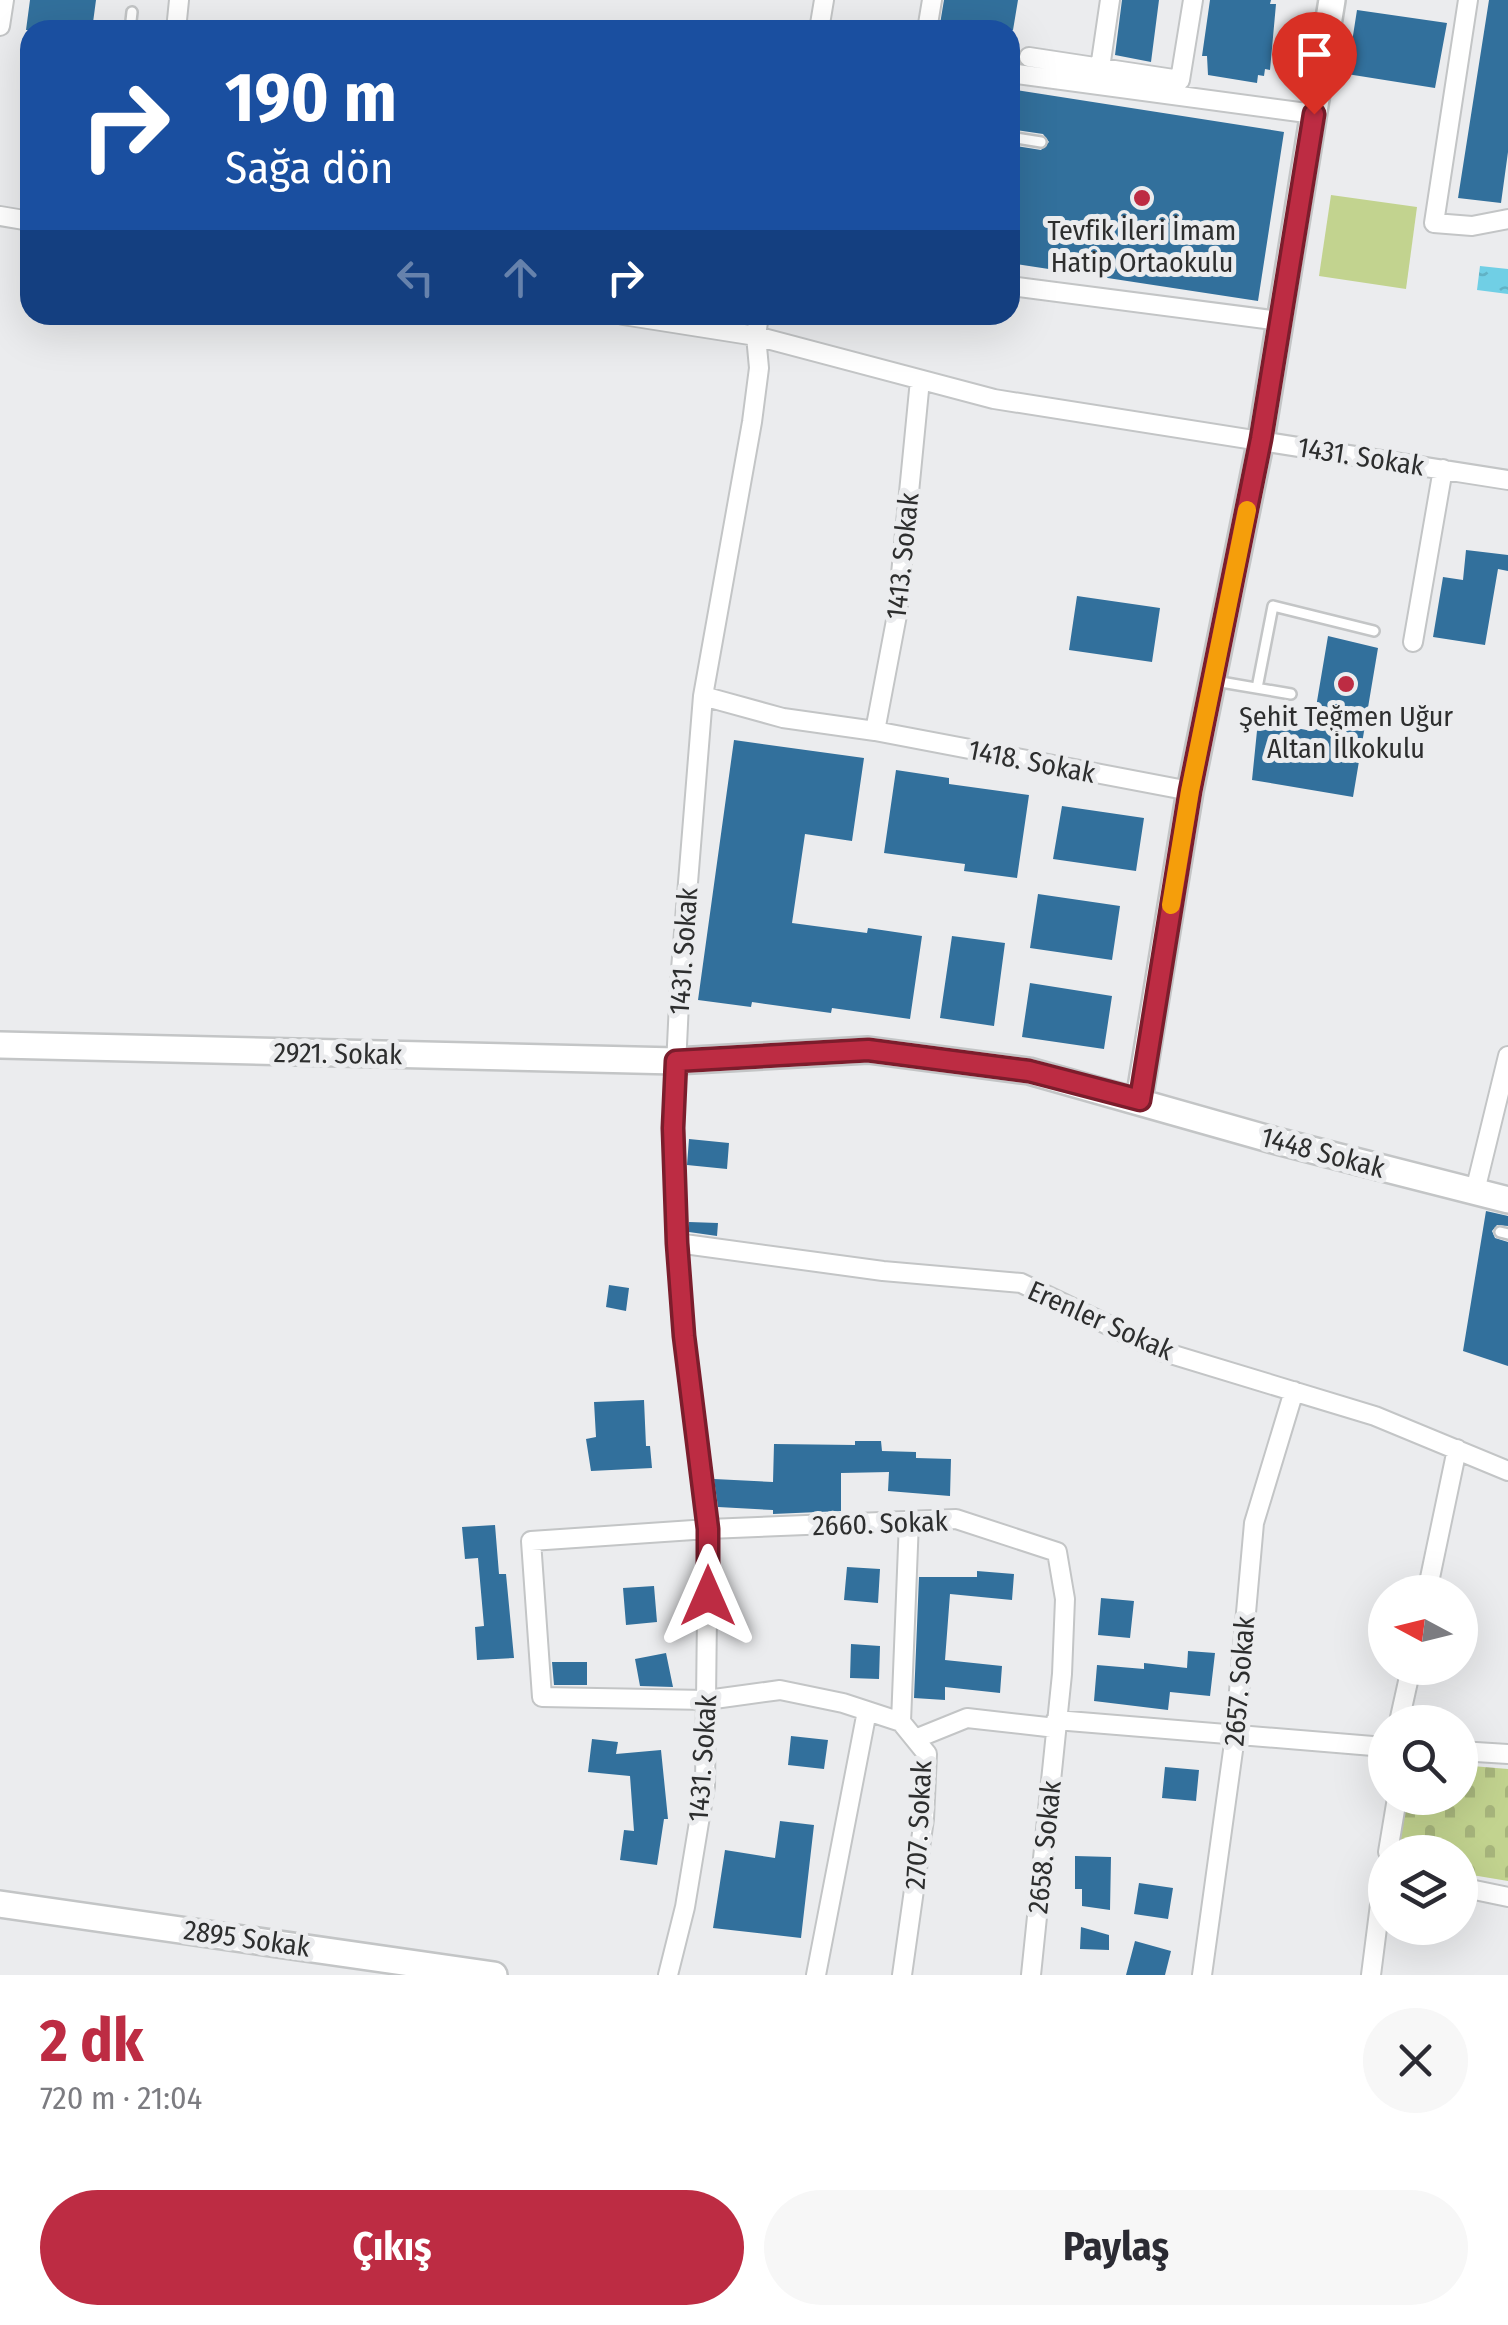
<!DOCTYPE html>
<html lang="tr">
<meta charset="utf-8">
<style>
:root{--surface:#fff;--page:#f7f7f7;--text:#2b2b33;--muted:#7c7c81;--accent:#bd2c43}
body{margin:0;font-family:"Fira Sans Condensed",sans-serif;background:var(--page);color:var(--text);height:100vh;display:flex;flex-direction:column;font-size:38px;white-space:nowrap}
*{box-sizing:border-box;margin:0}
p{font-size:32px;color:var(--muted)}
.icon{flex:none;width:55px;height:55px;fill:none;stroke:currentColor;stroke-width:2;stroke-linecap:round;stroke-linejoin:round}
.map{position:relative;height:1975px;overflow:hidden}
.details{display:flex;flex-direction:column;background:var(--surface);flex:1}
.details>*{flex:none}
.banner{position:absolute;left:20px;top:20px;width:1000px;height:305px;border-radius:30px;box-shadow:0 10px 40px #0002;background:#1a4fa0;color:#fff;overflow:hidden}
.needle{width:65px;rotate:277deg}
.buttons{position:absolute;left:1368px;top:1575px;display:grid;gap:20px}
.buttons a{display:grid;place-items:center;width:110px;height:110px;border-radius:50%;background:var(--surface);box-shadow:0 10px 40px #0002;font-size:50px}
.pin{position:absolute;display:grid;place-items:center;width:85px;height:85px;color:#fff;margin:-102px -42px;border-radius:50% 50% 50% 0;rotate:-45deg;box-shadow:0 0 10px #0007}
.pin .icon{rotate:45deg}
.me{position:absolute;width:110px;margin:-55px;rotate:0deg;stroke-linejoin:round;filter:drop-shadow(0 0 8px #0008)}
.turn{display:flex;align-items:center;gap:35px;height:210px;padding:0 40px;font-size:45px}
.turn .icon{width:130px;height:130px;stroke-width:2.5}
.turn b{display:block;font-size:70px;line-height:85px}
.lanes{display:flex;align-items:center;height:95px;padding:0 40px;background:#0003;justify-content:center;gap:50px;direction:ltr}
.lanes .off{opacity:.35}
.round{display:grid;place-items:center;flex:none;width:105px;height:105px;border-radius:52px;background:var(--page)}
.head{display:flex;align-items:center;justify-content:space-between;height:170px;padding:0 40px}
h1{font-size:60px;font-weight:700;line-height:75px;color:var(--accent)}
.cta{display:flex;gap:20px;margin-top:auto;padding:20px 40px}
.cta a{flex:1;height:115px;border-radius:60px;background:var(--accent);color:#fff;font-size:40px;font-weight:700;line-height:115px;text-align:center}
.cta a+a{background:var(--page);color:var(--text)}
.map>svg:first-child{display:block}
.cemetery{fill:url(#cemetery-stones)}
.pitch{fill:#c2d38f}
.water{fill:url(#water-ripples)}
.building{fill:#32709c}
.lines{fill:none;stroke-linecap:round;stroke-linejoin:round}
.lane-casing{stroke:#c3c5c6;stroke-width:14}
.street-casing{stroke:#c3c5c6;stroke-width:22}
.secondary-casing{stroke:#c3c5c6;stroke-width:30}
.lane{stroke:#fff;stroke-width:9}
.street{stroke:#fff;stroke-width:18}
.secondary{stroke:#fff;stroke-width:25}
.route-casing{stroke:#7b1d2c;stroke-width:25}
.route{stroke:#bd2c43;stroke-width:18}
.slow{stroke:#f59e0b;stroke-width:18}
.poi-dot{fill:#bd2c43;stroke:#ebecee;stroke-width:4}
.labels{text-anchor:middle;stroke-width:10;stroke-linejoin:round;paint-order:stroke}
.poi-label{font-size:28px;fill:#2d2e2e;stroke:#ebecee}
.street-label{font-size:28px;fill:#2d2e2e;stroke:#ebecee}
</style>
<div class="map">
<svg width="1508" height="1975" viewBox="0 0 1508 1975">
<defs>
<pattern id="cemetery-stones" width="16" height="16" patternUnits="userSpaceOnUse" patternTransform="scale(2.5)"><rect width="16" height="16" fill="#c2d38f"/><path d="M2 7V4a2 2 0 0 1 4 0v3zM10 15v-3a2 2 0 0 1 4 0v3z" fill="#a7b57c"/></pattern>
<pattern id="water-ripples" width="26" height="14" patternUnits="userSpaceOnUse" patternTransform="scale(2.5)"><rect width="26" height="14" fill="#70cfe5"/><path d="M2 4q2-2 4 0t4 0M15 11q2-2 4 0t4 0" fill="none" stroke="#61b2c5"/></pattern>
</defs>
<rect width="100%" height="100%" fill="#ebecee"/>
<path class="cemetery" d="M 1460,1765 L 1508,1769 L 1508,1881 L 1460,1873 L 1460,1852 L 1402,1852 L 1400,1848 L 1405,1798 L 1460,1798 Z"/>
<path class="pitch" d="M 1331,195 L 1417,207 L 1406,289 L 1319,276 Z"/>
<path class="water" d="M 1480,266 L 1508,269 L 1508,294 L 1477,290 Z"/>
<path class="building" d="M 30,0 L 96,0 L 92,30 L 26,30 Z
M 944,0 L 1018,0 L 1013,30 L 939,30 Z
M 1122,0 L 1159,0 L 1151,62 L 1115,55 Z
M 1210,0 L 1271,0 L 1270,4 L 1276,4 L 1270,70 L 1265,69 L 1264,76 L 1258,75 L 1257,83 L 1208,75 L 1207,56 L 1202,56 Z
M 1489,0 L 1508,0 L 1508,152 L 1501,203 L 1458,198 Z
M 1357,10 L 1447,23 L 1435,88 L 1347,74 Z
M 1010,89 L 1284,132 L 1258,301 L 1010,263 L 1010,145 L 1041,150 L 1049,142 L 1043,134 L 1010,129 Z
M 1466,550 L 1508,555 L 1508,571 L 1498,569 L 1485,645 L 1433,637 L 1443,577 L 1463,580 Z
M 1077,596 L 1160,608 L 1152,662 L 1069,650 Z
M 1328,636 L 1378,648 L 1353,797 L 1252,780 L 1258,721 L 1312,731 Z
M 734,740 L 864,758 L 852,841 L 805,834 L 792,923 L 867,933 L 868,928 L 922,936 L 910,1019 L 832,1008 L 831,1013 L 752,1002 L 751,1007 L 698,1000 Z
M 896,770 L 949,778 L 949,784 L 1029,795 L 1017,878 L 964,871 L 965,864 L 884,853 Z
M 1062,806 L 1144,818 L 1136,871 L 1053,859 Z
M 1038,894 L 1120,906 L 1112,960 L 1030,948 Z
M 952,936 L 1005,943 L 994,1026 L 940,1018 Z
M 1030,983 L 1112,996 L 1104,1049 L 1022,1037 Z
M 689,1139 L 729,1143 L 727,1169 L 687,1165 Z
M 1486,1211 L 1508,1216 L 1508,1226 L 1497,1225 L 1492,1231 L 1495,1238 L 1508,1242 L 1508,1366 L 1463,1351 Z
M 689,1222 L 718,1223 L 717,1236 L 689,1232 Z
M 609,1285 L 629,1288 L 626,1311 L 606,1307 Z
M 644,1400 L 646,1446 L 650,1446 L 652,1468 L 591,1471 L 586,1439 L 596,1437 L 594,1402 Z
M 855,1441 L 881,1441 L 882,1451 L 916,1452 L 916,1458 L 951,1459 L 950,1496 L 888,1491 L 889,1472 L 841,1473 L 841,1511 L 773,1514 L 773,1510 L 718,1507 L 714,1479 L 773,1482 L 774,1444 L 855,1445 Z
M 495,1525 L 499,1574 L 506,1574 L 514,1658 L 477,1660 L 475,1627 L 484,1626 L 478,1558 L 465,1559 L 462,1527 Z
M 847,1567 L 880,1569 L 878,1603 L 844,1600 Z
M 977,1571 L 1014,1574 L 1012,1600 L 950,1594 L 945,1660 L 1002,1666 L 1000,1693 L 945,1687 L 945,1700 L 914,1698 L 919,1577 L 977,1577 Z
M 654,1586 L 657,1622 L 626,1625 L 623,1588 Z
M 1101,1598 L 1134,1601 L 1130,1638 L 1098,1635 Z
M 851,1644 L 880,1646 L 879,1679 L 850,1678 Z
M 1188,1651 L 1215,1653 L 1210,1696 L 1170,1692 L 1168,1710 L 1094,1701 L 1097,1665 L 1144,1669 L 1144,1663 L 1187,1668 Z
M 666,1653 L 673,1687 L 640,1686 L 635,1659 Z
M 552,1662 L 587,1662 L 587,1685 L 554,1685 Z
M 791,1736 L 828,1740 L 824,1769 L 788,1765 Z
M 592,1739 L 618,1742 L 616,1754 L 661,1750 L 668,1819 L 664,1819 L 657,1865 L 620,1860 L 624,1830 L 634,1831 L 630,1776 L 588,1772 Z
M 1165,1767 L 1199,1770 L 1196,1801 L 1162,1798 Z
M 780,1821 L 814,1825 L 801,1938 L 713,1928 L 725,1850 L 775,1858 Z
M 1075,1856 L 1111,1857 L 1110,1910 L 1082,1906 L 1082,1889 L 1075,1889 Z
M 1139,1883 L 1173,1888 L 1168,1919 L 1134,1914 Z
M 1081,1927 L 1109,1935 L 1109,1950 L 1080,1949 Z
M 1135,1941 L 1171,1951 L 1165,1975 L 1126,1975 Z"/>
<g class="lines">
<defs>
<path id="lane" d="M 130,30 L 132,12
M 1010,137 L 1041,142
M 1215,681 L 1291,694
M 1257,688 L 1273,606 L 1374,631
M 1500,1232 L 1508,1234"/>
<path id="street" d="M 1468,0 L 1434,223 L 1472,226 L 1508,219
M 928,24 L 932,0
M 0,26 L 4,0
M 176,30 L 179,0
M 819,30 L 824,0
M 1029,57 L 1180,80 L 1193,0
M 1100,68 L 1110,0
M 1010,73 L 1314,114
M 0,216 L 30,221
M 1010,286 L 1280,321
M 623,315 L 756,336 L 994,399 L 1508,480
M 1413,642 L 1443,469
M 703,696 L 752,422 L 759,368 L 756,336 L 759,315
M 875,731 L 897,615 L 920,380
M 1475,1191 L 1508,1056
M 677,1243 L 883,1271 L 1021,1283 L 1164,1352 L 1375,1416 L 1508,1471
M 1427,1592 L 1457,1449
M 1056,1720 L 1385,1747
M 901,1722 L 909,1521
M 1399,1722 L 1411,1668
M 915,1739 L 967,1718 L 1056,1728
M 1460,1751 L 1508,1754
M 1388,1852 L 1397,1798
M 1460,1887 L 1508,1897
M 668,1975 L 685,1907 L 705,1786 L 708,1529 L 684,1336 L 677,1243 L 673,1129 L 680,982 L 703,696 L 783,718 L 875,731 L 1190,791
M 816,1975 L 867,1711
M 902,1975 L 924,1819 L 927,1754 L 901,1722 L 843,1703 L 780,1690 L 707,1700 L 542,1697 L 531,1541 L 708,1529 L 956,1519 L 1057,1552 L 1065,1599 L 1062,1674 L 1031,1975
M 1202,1975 L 1235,1736 L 1254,1523 L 1294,1391
M 1371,1975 L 1384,1873"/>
<path id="secondary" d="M 0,1045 L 676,1061 L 868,1050 L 1029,1071 L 1273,1140 L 1508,1200
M 1139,1100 L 1190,791 L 1261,439 L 1332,0
M 0,1904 L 494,1975"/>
</defs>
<use href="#lane" class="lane-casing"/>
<use href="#street" class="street-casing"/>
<use href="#secondary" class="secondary-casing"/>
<use href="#lane" class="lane"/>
<use href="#street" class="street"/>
<use href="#secondary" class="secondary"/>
</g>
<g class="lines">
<defs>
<path id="route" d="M 708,1596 L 708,1529 L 684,1336 L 677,1243 L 673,1128 L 676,1061 L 868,1050 L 1029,1071 L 1140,1100 L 1190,791 L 1261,439 L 1314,114"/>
</defs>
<use href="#route" class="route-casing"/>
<use href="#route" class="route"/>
<path class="slow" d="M 1171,905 L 1190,791 L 1247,510"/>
</g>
<g class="poi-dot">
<circle cx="1142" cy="198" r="10"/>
<circle cx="1346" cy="684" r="10"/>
</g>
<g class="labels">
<g class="poi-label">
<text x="1142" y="240">Tevfik İleri İmam<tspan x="1142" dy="32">Hatip Ortaokulu</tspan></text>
<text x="1346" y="726">Şehit Teğmen Uğur<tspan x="1346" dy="32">Altan İlkokulu</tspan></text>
</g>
<g class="street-label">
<text transform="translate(1361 456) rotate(9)" y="10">1431. Sokak</text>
<text transform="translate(902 556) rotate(-84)" y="10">1413. Sokak</text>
<text transform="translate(1032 761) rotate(11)" y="10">1418. Sokak</text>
<text transform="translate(683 951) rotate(-86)" y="10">1431. Sokak</text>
<text transform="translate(338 1053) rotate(1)" y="10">2921. Sokak</text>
<text transform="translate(1323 1152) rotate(15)" y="10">1448 Sokak</text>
<text transform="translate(1101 1320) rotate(24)" y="10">Erenler Sokak</text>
<text transform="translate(880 1523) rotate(-2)" y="10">2660. Sokak</text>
<text transform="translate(1239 1681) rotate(-85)" y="10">2657. Sokak</text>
<text transform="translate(702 1758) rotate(-86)" y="10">1431. Sokak</text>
<text transform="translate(918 1825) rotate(-87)" y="10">2707. Sokak</text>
<text transform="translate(1044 1847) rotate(-84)" y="10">2658. Sokak</text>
<text transform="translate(247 1938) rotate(8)" y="10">2895 Sokak</text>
</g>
</g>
</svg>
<div class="buttons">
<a><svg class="needle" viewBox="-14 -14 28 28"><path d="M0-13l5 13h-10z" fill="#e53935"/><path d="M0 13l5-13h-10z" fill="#7c7c81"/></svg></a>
<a><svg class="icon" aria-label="search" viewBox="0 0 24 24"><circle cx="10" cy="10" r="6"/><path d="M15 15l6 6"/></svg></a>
<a><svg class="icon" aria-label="layers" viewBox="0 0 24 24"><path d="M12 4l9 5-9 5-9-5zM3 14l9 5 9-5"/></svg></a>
</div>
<div class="pin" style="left:1314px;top:114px;background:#d93025"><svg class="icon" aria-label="arrive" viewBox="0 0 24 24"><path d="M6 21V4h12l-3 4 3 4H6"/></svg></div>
<svg class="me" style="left:708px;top:1596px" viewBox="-20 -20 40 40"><path d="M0-17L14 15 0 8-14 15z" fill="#bd2c43" stroke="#fff" stroke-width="4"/></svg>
<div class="banner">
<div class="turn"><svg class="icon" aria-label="right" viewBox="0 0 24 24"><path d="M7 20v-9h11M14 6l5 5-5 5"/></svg><div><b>190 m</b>Sağa dön</div></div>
<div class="lanes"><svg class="icon off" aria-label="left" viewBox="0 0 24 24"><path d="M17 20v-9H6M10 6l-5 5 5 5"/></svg><svg class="icon off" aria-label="ahead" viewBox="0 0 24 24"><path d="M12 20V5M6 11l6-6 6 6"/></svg><svg class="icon" aria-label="right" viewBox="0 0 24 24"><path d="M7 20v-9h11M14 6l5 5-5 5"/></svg></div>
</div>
</div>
<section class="details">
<div class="head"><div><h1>2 dk</h1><p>720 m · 21:04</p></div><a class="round"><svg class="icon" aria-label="close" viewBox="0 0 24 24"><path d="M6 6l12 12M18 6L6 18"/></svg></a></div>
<div class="cta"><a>Çıkış</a><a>Paylaş</a></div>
</section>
